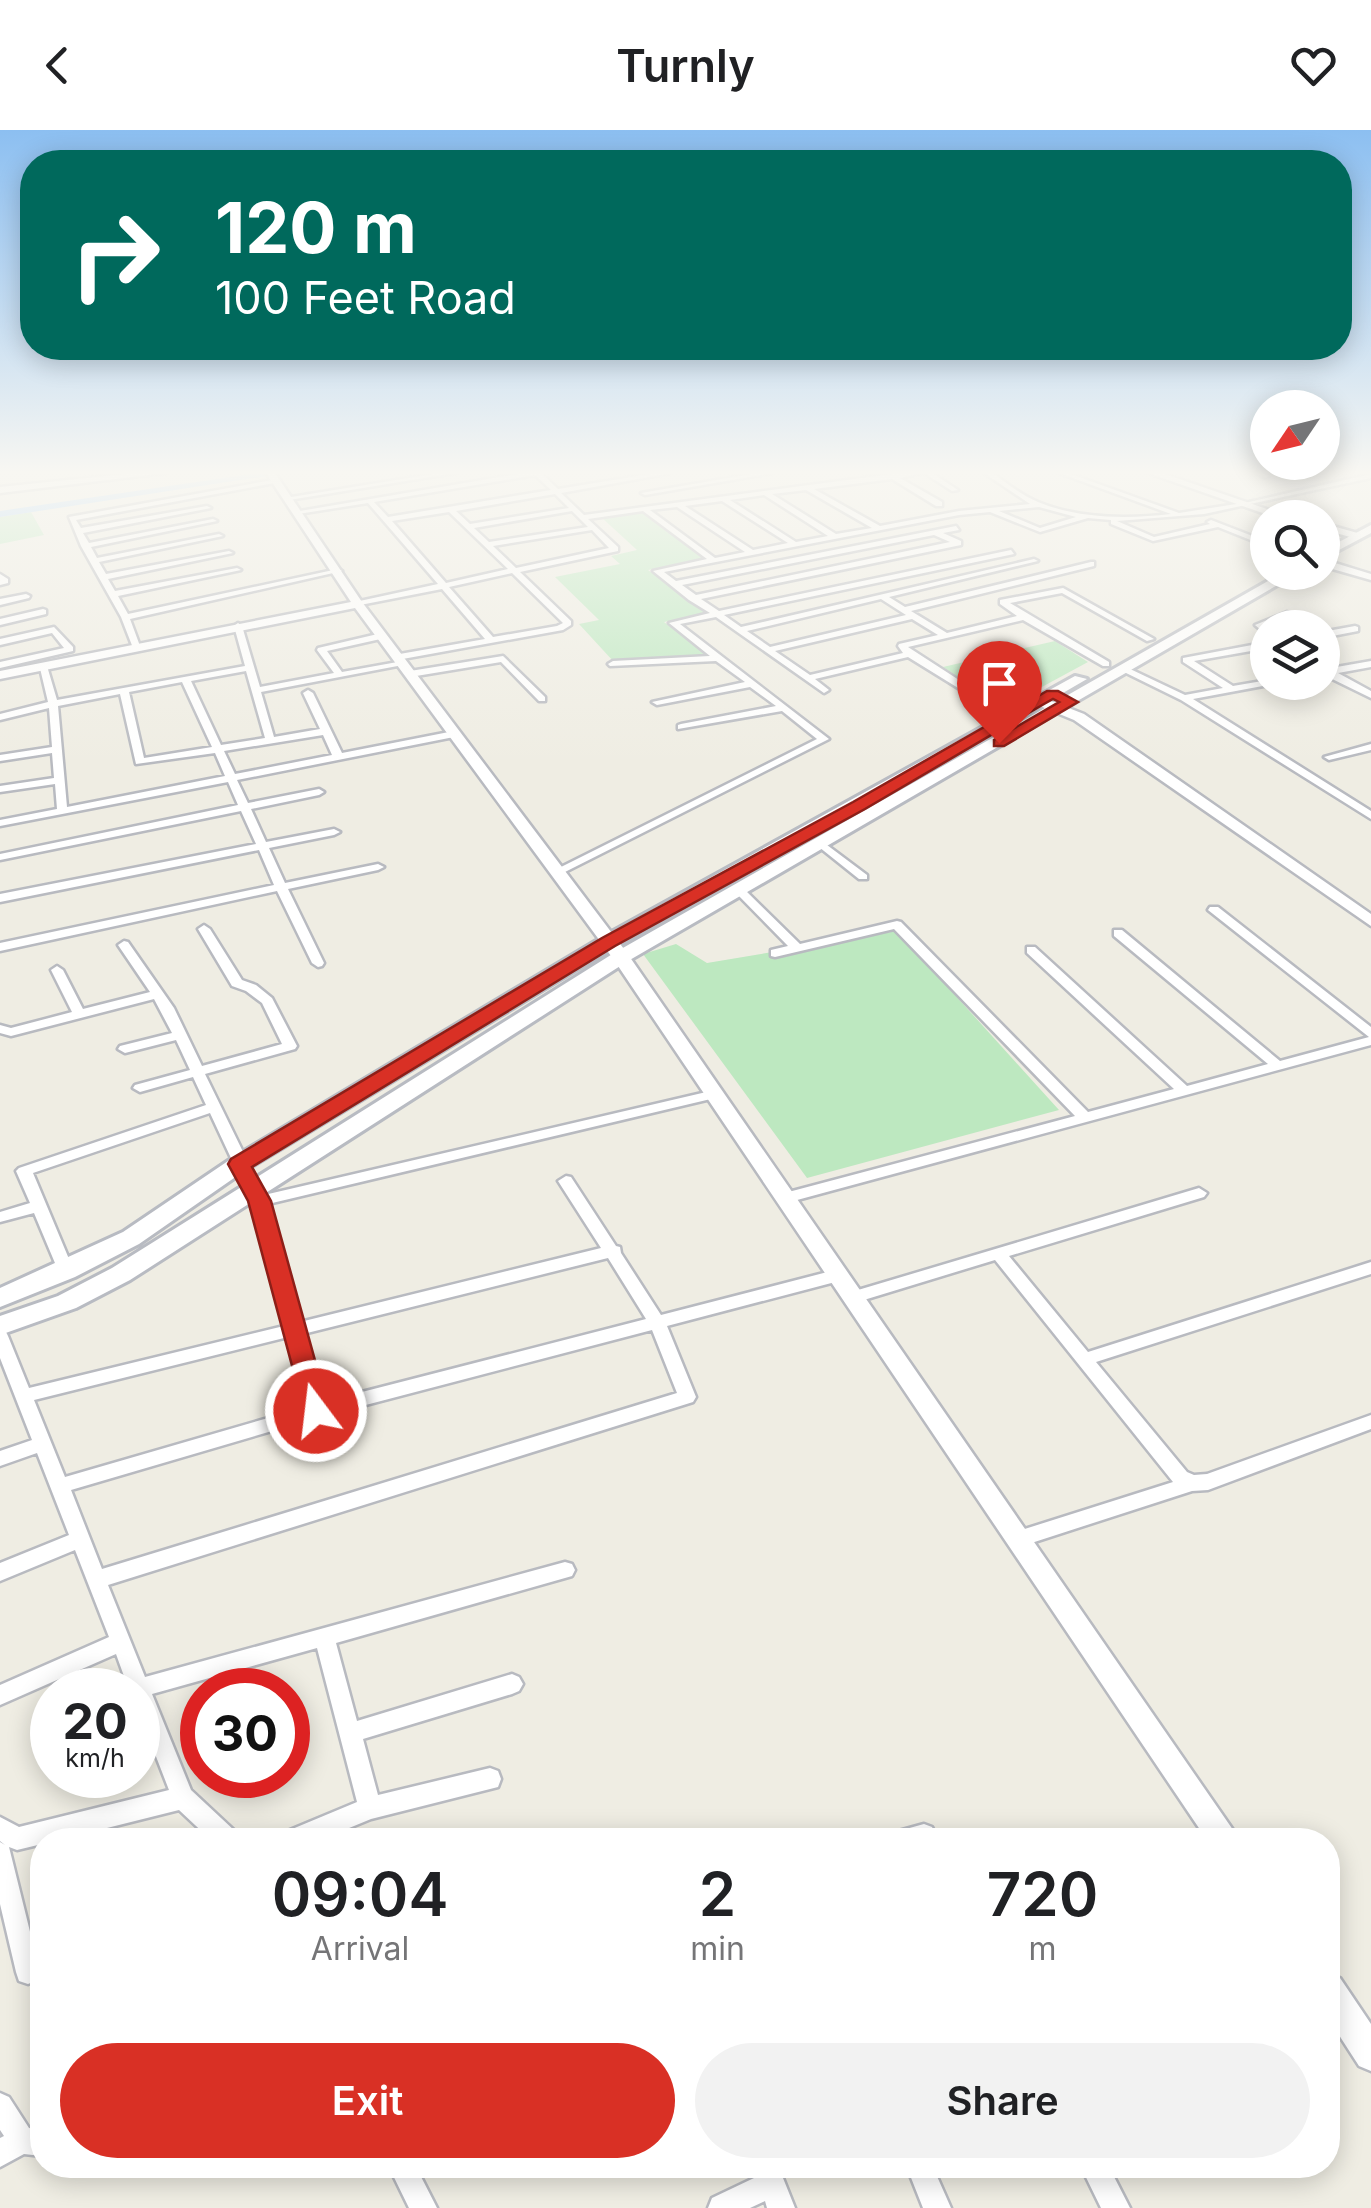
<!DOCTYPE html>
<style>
:root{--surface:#fff;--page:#f2f2f2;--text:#202124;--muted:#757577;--accent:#d93025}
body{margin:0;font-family:Inter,sans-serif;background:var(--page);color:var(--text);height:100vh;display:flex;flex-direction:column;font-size:38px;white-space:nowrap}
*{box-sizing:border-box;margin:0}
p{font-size:32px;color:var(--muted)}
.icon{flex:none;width:55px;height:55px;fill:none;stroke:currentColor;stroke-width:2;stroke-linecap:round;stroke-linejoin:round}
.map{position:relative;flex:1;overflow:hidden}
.sheet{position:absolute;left:30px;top:1698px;width:1310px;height:350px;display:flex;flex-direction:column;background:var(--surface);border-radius:40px;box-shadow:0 5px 25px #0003}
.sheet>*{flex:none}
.banner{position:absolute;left:20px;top:20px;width:1332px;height:210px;border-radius:40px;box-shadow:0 5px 25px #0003;background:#00695c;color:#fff;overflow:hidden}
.needle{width:65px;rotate:235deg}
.fabs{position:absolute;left:1250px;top:260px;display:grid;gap:20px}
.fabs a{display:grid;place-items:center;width:90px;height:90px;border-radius:50%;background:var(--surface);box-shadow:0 5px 25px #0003;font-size:50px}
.speed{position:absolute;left:30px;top:1538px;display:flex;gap:20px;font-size:50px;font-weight:700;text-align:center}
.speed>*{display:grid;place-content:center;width:130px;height:130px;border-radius:50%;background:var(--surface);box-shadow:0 5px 25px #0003;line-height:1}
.speed small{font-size:25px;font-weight:400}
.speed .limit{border:15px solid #d22;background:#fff;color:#111}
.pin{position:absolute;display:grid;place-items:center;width:85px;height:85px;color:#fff;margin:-102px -42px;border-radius:50% 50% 50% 0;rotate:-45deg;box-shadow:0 0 10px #0007}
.pin .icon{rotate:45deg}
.me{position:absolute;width:110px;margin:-55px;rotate:345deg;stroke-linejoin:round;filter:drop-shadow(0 0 8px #0008)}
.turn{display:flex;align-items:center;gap:35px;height:210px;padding:0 30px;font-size:45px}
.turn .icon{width:130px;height:130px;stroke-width:2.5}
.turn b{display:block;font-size:70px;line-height:85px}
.eta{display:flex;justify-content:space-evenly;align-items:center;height:170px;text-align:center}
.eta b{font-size:60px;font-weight:600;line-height:70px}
.primary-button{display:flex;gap:20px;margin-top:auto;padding:20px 30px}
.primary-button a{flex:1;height:115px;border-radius:60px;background:var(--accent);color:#fff;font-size:40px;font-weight:600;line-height:115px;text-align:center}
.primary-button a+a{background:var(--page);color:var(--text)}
header{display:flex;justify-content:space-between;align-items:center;height:130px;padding:0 30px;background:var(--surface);font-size:45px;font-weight:600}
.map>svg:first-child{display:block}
.green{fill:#bde8c0}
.water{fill:#a2d0ff}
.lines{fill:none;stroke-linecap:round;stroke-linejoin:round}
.stream{stroke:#a2d0ff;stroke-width:4}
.minor-casing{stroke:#b8bac0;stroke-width:5}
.tertiary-casing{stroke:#b8bac0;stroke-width:5}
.secondary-casing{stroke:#b8bbc2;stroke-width:6}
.minor{fill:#fff;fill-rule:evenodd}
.tertiary{fill:#fff;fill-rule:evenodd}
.secondary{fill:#fff;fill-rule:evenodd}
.route{fill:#d93025;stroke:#8d1f18;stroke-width:2.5}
</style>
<header><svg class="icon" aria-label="back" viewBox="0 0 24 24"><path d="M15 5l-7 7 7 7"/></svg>Turnly<svg class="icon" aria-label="heart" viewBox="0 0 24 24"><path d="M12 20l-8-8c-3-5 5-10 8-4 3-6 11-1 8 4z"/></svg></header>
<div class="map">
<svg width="1371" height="2078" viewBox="0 0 1371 2078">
<rect width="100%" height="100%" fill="#efede3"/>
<path class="green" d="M 31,382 L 44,405 L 0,414 L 0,387 Z
M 641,382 L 706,428 L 648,440 L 707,483 L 664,492 L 710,526 L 614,532 L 579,494 L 599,490 L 555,447 L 620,434 L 611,426 L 637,420 L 601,387 Z
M 1055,511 L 1088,532 L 1005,577 L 943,537 Z
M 897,801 L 1059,980 L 807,1048 L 643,824 L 676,814 L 707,833 Z"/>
<path class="water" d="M 257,343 L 260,347 L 0,387 L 0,381 Z"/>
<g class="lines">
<path class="stream" d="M 254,346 L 277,343"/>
<defs>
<path id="minor" d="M 439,343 L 455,343 L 289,370 L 285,368 Z
M 524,343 L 541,343 L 558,359 L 656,343 L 671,343 L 561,363 L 584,385 L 892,344 L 922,343 L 900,348 L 942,372 L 942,376 L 936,376 L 892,349 L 814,359 L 880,396 L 959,381 L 1030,374 L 984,343 L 992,343 C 1007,353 1021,365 1038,372 C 1079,389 1128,389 1171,384 L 1059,343 L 1068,343 L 1179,383 L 1249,372 L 1371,344 L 1371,348 L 1204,384 L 1117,391 L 1154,407 L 1210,394 L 1207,392 L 1211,390 L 1268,412 L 1268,417 L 1218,397 L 1153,411 L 1111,394 L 1111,390 L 1088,388 L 1040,402 L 990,382 L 959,385 L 664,442 L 676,451 L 956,396 L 959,400 L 943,403 L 961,411 L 961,415 L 701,469 L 719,481 L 1011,420 L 1014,424 L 724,485 L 741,497 L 1034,429 L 1038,431 L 889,467 L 905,477 L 1091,432 L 1094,432 L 1094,436 L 911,481 L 947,503 L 1017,486 L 1000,474 L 1000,470 L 1063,458 L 1154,509 L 1147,511 L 1062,463 L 1010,473 L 1109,532 L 1109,536 L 1103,536 L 1023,490 L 908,517 L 1013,585 L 1015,587 L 1010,590 L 908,527 L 815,549 L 829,560 L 824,563 L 716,487 L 680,494 L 829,609 L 559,745 L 555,744 L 555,740 L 817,609 L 782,581 L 678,599 L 678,595 L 681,594 L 776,576 L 750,557 L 657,575 L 652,572 L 745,552 L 716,531 L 610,536 L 608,534 L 613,531 L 710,526 L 669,493 L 710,483 L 689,470 L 653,441 L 707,429 L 643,381 L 588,389 L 618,417 L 618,421 L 520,442 L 571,491 L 571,495 L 563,500 L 397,530 L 394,529 L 394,525 L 485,509 L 442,459 L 355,476 L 355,472 L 438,454 L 368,373 L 298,384 L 294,382 ZM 535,345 L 551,360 L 388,387 L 374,372 ZM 806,360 L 872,398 L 836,404 L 772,364 ZM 555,364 L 569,378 L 470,394 L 456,381 ZM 764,365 L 828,406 L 796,412 L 730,370 ZM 722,371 L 788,413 L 753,420 L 685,376 ZM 677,377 L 745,422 L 715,428 L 650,380 ZM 1039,377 L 1076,387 L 1040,398 L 999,381 ZM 572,381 L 588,397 L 489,412 L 474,398 ZM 449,382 L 508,439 L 446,453 L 392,391 ZM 592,400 L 609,418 L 516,438 L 493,416 ZM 934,405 L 950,412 L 696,465 L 682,455 ZM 512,443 L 563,493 L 557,496 L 493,507 L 449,457 ZM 881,469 L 906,485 L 770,517 L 747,501 ZM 912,489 L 938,505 L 899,514 L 898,516 L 903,523 L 810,545 L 775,521 Z
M 757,343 L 772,343 L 645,365 L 641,363 Z
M 924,343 L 932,343 L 958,360 L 952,361 Z
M 1255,343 L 1264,343 L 1269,346 L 1266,348 Z
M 278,349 L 280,352 L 76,390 L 81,398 L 207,376 L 211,378 L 83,403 L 89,413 L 213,389 L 217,391 L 91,417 L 97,428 L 219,404 L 223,406 L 99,432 L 106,444 L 229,421 L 233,423 L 108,449 L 115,461 L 237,438 L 241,440 L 118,466 L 128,484 L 338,439 L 342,441 L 130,489 L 140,516 L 133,518 L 121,487 L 81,416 L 69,387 Z
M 0,444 L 8,449 L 8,453 L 0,455 Z
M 26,464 L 30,466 L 29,468 L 0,475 L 0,469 Z
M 43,479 L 46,480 L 46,484 L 0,495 L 0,489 Z
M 1287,482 L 1290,483 L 1290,487 L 1265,496 L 1268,499 L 1268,506 L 1255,495 Z
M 238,493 L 242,496 L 260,557 L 334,543 L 317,520 L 318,518 L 382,503 L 386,506 L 385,508 L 327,521 L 342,542 L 403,531 L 408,534 L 261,562 L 274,607 L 320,599 L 303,563 L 308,560 L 313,563 L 342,623 L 454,601 L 459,604 L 454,607 L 237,650 L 248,673 L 319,659 L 324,662 L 319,665 L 251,679 L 266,712 L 334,699 L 340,702 L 334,705 L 269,718 L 285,753 L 378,734 L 384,737 L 378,740 L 288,759 L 324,833 L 322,836 L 318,837 L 312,833 L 277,761 L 0,821 L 0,813 L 274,755 L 259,720 L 0,772 L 0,764 L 256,714 L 241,681 L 0,730 L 0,724 L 238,675 L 228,652 L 0,696 L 0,690 L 57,679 L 55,654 L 0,662 L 0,656 L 54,648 L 52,623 L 0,631 L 0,625 L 52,617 L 49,578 L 0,590 L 0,584 L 48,572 L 39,534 L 47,536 L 57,570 L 245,536 L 234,496 ZM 246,541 L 265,608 L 221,615 L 191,551 ZM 182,552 L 212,617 L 144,628 L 129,562 ZM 120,564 L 136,634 L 215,623 L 225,646 L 67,677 L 58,576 ZM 323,605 L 332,625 L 235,644 L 224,621 Z
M 1355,496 L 1358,497 L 1358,501 L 1322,508 L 1322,502 Z
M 54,497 L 73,517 L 73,521 L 0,538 L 0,532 L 64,518 L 52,503 L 0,515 L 0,509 Z
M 1268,512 L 1268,518 L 1194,531 L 1233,556 L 1268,550 L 1268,552 L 1274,554 L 1193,569 L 1371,681 L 1371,689 L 1181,570 L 1120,540 L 1128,538 L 1185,565 L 1223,558 L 1183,532 L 1183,528 Z
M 503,526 L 545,567 L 545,571 L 539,571 L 501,532 L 410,547 L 405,544 L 410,541 Z
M 1371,531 L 1371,537 L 1338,543 L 1371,561 L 1371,568 L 1322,544 L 1322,534 L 1331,538 Z
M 1371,614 L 1371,620 L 1329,630 L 1324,627 Z
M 823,712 L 867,745 L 867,749 L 859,749 L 819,717 L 819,713 Z
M 741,758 L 745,760 L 800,814 L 897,791 L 901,792 L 1088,982 L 1174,959 L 1027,823 L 1027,817 L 1035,817 L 1187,956 L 1268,934 L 1114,806 L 1114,800 L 1122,800 L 1280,931 L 1369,907 L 1208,780 L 1210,777 L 1218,777 L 1371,897 L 1371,915 L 786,1073 L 778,1068 L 781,1064 L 1075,986 L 894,799 L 775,827 L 771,826 L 771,820 L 788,816 L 737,764 L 735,762 Z
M 204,795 L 210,799 L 242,850 L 256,855 L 272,868 L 297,916 L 295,919 L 205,944 L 264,1065 L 715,960 L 722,964 L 715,968 L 268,1074 L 300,1192 L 601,1118 L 558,1051 L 566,1046 L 571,1047 L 616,1116 L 620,1117 L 621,1123 L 661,1185 L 839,1139 L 845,1141 L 847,1145 L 845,1149 L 839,1151 L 667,1196 L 696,1267 L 693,1272 L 108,1455 L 145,1547 L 565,1432 L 572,1434 L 575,1440 L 572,1446 L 565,1448 L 336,1513 L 357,1591 L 512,1544 L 519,1547 L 523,1554 L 519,1561 L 512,1564 L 363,1609 L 378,1665 L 490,1638 L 498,1641 L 501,1649 L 498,1657 L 371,1689 L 320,1710 L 282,1710 L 285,1702 L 357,1672 L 317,1518 L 152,1564 L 191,1660 L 236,1702 L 239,1710 L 211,1710 L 179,1680 L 59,1710 L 42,1710 L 42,1714 L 17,1720 L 9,1717 L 36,1826 L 42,1824 L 42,1848 L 28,1854 L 19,1851 L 16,1842 L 0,1774 L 0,1712 L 5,1715 L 0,1711 L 0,1687 L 19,1697 L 169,1660 L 138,1580 L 138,1560 L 129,1560 L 116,1524 L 0,1575 L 0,1555 L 109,1507 L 75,1420 L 0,1451 L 0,1433 L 69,1405 L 37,1323 L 0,1336 L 0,1321 L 32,1310 L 0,1228 L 0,1200 L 6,1202 L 8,1206 L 29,1258 L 284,1196 L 251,1071 L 210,983 L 33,1043 L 74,1141 L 72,1145 L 60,1145 L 34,1083 L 0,1092 L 0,1082 L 30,1073 L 16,1041 L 19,1038 L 206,975 L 193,947 L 140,962 L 133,958 L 135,955 L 190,940 L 176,910 L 125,923 L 118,919 L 120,916 L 172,903 L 154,869 L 11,906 L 0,903 L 0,895 L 11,898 L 72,882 L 51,840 L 57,836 L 63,840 L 83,879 L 150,862 L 118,815 L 124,811 L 128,812 L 174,878 L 202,936 L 282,914 L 262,873 L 246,861 L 232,856 L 198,799 ZM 608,1128 L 646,1189 L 323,1272 L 303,1204 ZM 652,1200 L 677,1263 L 102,1439 L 71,1360 L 316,1288 ZM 288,1207 L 306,1277 L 65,1347 L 34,1270 Z
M 1199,1058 L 1207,1063 L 1204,1067 L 1009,1126 L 1088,1222 L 1371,1132 L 1371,1144 L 1096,1232 L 1187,1342 L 1194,1345 L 1207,1344 L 1371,1285 L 1371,1299 L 1208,1360 L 1192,1361 L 1019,1417 L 1012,1415 L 1009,1409 L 1012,1403 L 1173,1352 L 995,1130 L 854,1173 L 848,1171 L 846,1167 L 848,1163 Z
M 924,1694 L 932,1697 L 938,1710 L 892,1710 L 895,1702 Z
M 0,1963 L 9,1967 L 29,1998 L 42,2000 L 42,2026 L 24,2024 L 0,2037 L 0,2008 L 4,2006 L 0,2000 Z
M 388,2035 L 415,2035 L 437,2078 L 409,2078 Z
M 906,2035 L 932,2035 L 951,2078 L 923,2078 Z
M 1080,2035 L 1108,2035 L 1130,2078 L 1101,2078 Z
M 771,2040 L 781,2043 L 795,2078 L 767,2078 L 765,2071 L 750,2078 L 708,2078 L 712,2068 Z"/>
<path id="tertiary" d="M 135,343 L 165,343 L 0,363 L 0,357 Z
M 266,343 L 275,343 L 362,472 L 627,823 L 1240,1710 L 1207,1710 L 614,830 L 355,478 L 0,549 L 0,541 L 351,472 Z
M 1148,343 L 1162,343 L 1293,388 L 1277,388 Z
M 1322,393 L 1361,404 L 1362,406 L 1357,409 L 1322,399 Z
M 1322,429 L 1371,444 L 1371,450 L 1322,436 Z
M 1035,568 L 1043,568 L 1084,584 L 1371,784 L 1371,796 L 1074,590 L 1035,574 Z
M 1328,1844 L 1340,1848 L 1371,1894 L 1371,1941 L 1359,1936 L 1328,1888 Z"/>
<path id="secondary" d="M 1371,395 L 1371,403 L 1322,429 L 1322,421 Z
M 1284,442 L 1300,442 L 628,831 L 130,1150 L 76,1178 L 0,1205 L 0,1186 L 58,1166 L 112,1138 L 614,823 Z
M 1075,546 L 1087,549 L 865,678 L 615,816 L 247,1039 L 139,1114 L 75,1147 L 0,1177 L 0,1158 L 123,1102 L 231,1029 L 601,808 Z"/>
</defs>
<use href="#minor" class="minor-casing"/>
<use href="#tertiary" class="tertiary-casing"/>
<use href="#secondary" class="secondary-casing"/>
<use href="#minor" class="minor"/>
<use href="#tertiary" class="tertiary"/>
<use href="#secondary" class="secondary"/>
</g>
<linearGradient id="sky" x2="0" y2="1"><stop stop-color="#8cbff1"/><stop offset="0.54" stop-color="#f8f7f2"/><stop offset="1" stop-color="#f8f7f2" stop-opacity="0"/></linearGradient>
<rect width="1371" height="634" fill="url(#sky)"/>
<path class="route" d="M 1047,561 L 1058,561 L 1078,572 L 1004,616 L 994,616 L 994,610 L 1059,572 L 1053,569 L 1044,574 L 865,679 L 615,816 L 252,1037 L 271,1071 L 329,1281 L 325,1288 L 316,1292 L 306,1288 L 248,1071 L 228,1034 L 231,1029 L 602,808 L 853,672 Z"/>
</svg>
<div class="fabs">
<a><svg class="needle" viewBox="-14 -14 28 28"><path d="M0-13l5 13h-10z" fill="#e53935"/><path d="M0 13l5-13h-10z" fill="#757577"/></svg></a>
<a><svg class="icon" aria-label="search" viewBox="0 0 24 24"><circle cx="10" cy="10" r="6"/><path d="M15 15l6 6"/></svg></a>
<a><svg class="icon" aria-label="layers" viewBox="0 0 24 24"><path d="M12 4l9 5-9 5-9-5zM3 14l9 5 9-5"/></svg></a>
</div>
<div class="speed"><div>20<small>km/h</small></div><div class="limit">30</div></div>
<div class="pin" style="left:999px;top:613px;background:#d93025"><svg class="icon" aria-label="arrive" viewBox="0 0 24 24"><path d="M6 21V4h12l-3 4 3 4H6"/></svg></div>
<svg class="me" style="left:316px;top:1281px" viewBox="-20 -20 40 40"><circle r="17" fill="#d93025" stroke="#fff" stroke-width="3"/><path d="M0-11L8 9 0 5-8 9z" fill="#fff"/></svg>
<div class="banner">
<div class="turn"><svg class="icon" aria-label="right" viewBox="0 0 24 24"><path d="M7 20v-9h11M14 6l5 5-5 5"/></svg><div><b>120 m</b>100 Feet Road</div></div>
</div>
<section class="sheet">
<div class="eta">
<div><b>09:04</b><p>Arrival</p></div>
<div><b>2</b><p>min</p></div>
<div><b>720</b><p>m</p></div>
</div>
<div class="primary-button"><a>Exit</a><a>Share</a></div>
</section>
</div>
